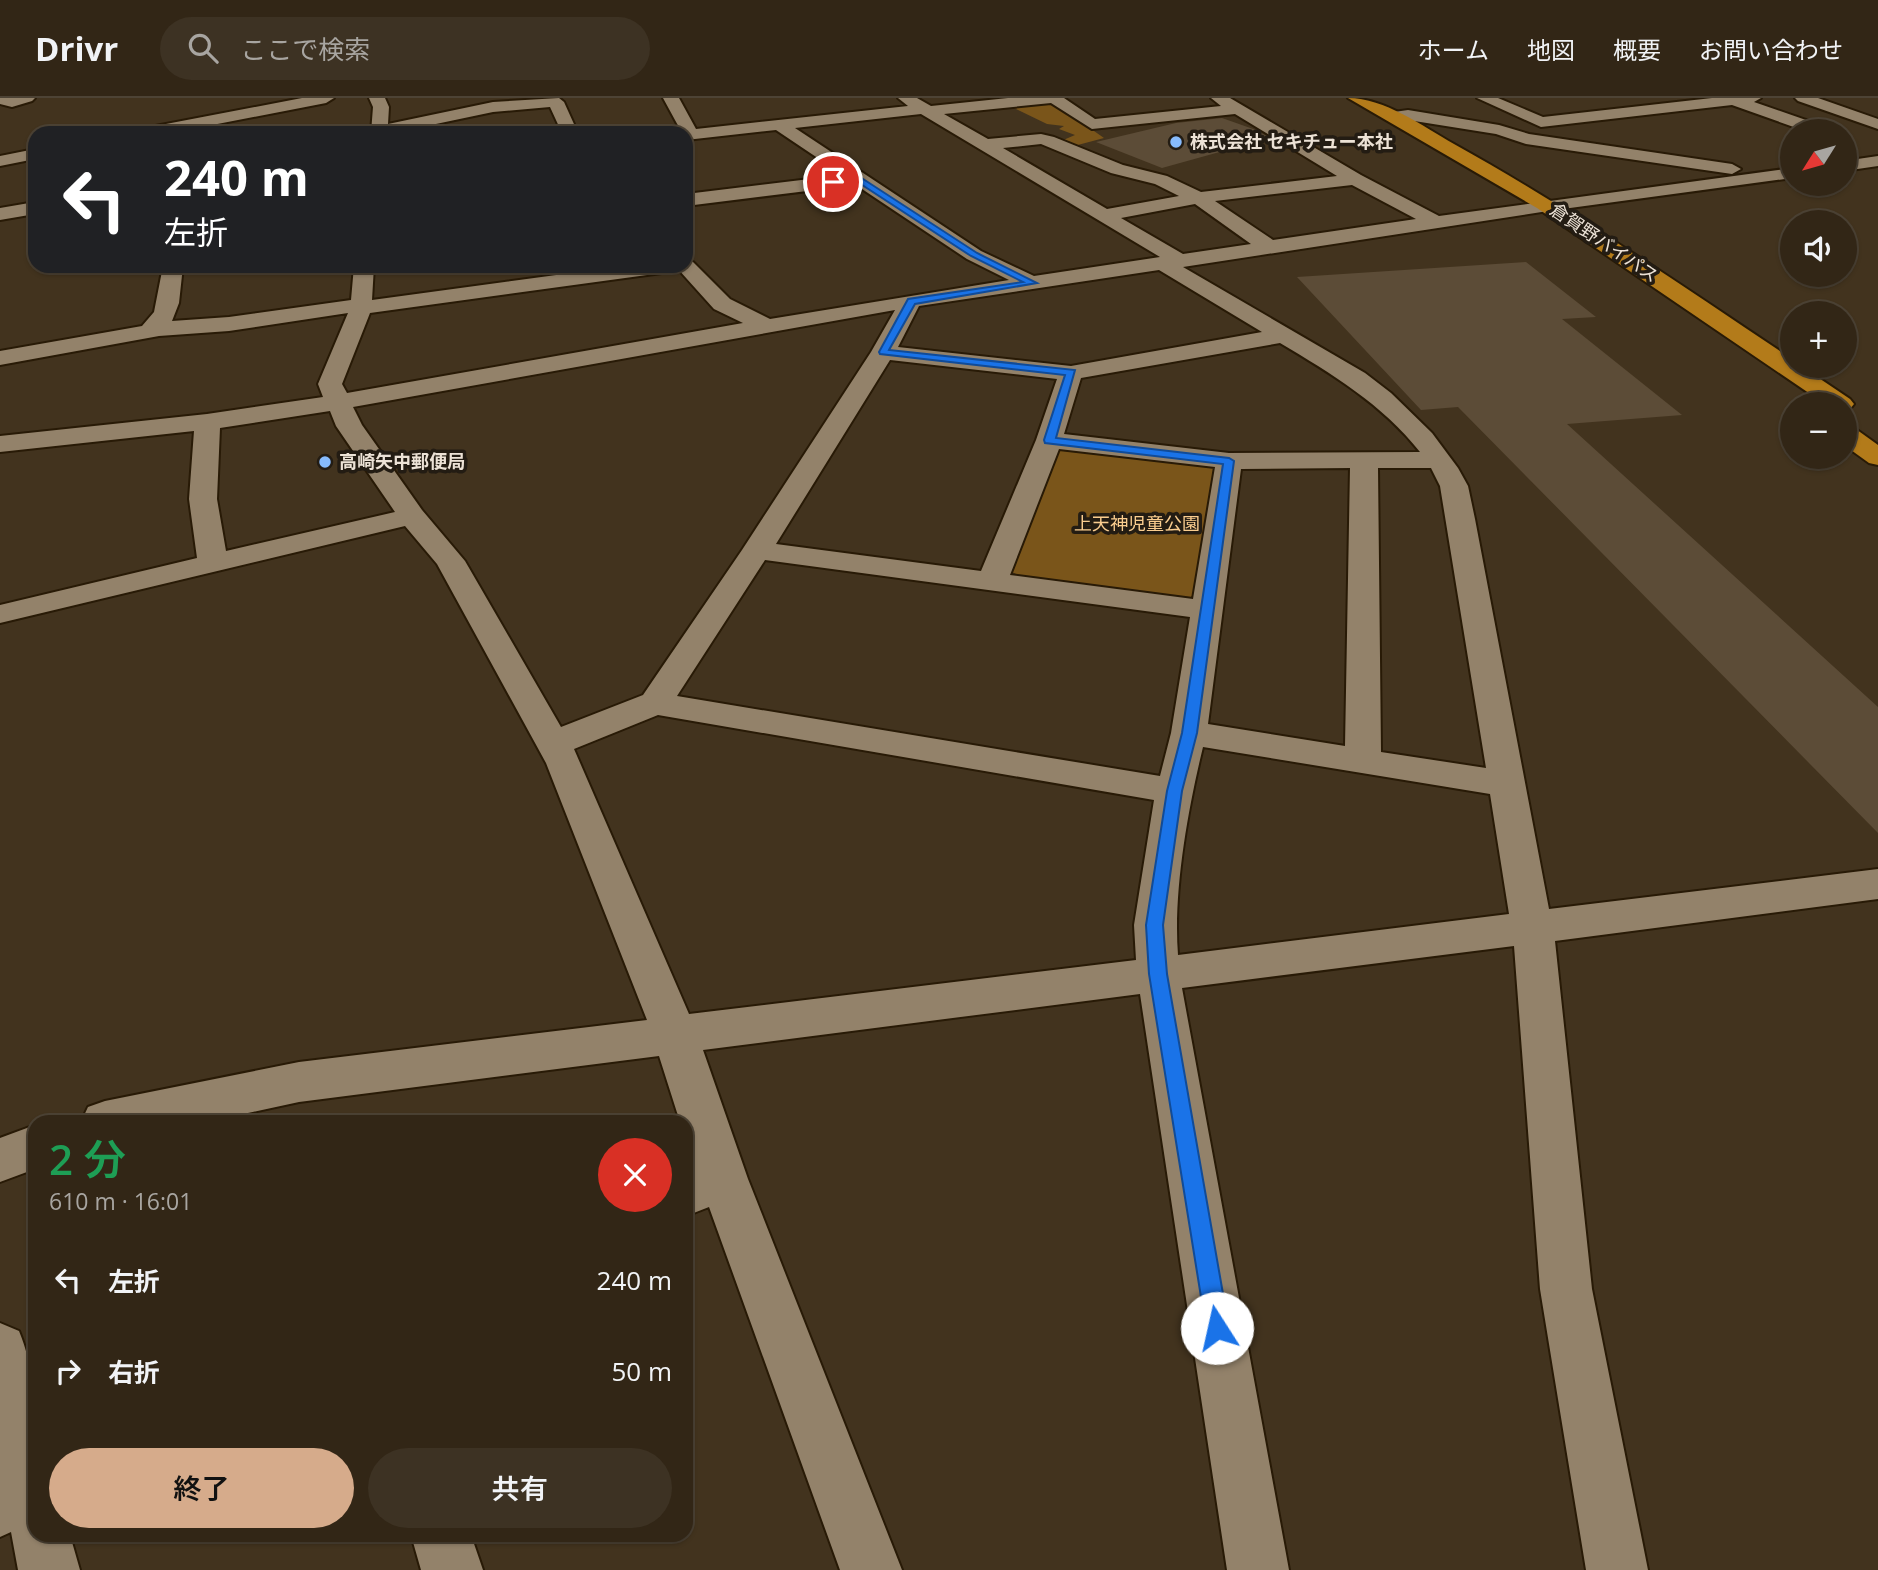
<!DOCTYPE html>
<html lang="ja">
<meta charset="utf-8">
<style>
:root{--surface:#322616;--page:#3d3223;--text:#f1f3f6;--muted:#a8a5a1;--line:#4d4335;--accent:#d6ab8b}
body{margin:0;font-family:"Open Sans","Noto Sans JP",sans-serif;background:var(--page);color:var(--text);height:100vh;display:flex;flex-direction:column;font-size:26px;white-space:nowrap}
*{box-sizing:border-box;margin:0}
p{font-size:23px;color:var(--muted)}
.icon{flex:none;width:38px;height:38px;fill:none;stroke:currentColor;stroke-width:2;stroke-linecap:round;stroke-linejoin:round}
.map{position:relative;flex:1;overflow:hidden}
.side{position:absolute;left:28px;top:1017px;width:665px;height:427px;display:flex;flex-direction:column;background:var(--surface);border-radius:21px;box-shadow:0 2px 5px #0004,0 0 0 2px var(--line)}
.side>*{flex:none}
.banner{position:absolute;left:28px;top:28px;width:665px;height:147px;border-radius:21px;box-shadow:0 2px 5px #0004,0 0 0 2px var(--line);background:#202124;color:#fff;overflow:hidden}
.needle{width:46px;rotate:233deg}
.controls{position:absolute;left:1780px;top:21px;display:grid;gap:14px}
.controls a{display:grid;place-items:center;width:77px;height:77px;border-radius:50%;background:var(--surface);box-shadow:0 2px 5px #0004,0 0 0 2px var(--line);font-size:35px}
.pin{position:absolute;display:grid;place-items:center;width:60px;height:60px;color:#fff;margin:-30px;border:4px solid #fff;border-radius:50%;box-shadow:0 2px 7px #0007}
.me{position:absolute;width:77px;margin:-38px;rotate:350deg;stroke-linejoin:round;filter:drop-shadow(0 0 5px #0008)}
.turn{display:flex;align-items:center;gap:24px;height:147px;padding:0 21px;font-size:32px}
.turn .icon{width:91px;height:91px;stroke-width:2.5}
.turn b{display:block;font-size:49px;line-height:60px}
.round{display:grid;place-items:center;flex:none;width:74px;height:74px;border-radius:37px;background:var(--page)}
.head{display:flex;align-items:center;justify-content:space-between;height:119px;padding:0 21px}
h1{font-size:42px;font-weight:600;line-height:52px;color:#1e9e55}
.button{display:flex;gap:14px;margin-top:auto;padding:14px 21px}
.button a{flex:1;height:80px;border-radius:42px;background:var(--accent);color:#111;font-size:28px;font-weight:600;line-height:80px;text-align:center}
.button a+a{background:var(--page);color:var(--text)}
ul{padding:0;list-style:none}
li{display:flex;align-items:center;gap:21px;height:91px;padding:0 21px}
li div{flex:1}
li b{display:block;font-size:26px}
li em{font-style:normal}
header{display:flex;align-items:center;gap:42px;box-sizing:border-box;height:98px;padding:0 35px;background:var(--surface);border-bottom:2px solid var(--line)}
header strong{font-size:33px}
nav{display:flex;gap:38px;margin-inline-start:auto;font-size:24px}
.search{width:490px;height:63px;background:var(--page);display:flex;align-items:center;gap:18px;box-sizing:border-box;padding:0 24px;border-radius:38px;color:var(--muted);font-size:26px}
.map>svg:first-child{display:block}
.green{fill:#7a551a}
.building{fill:#5c4c37}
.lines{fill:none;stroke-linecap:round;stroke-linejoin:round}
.minor-casing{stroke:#281a06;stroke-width:4}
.highway-casing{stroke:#281a06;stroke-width:4}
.minor{fill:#93826a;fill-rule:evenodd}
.highway{fill:#b37b1a;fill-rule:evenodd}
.route{fill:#1a73e8;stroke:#114b97;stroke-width:2}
.poi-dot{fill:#87bbfc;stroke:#231c13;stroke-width:2.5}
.labels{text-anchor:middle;stroke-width:7;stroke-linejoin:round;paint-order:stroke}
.far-poi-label{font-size:18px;font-weight:bold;fill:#ece2d6;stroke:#231c13;text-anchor:start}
.far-street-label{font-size:18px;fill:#ece2d6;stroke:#231c13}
.far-park-label{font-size:18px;fill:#facd8f;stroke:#231c13}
</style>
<header>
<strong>Drivr</strong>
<div class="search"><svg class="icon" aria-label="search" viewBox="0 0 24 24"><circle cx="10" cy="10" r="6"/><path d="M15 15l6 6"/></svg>ここで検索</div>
<nav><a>ホーム</a><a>地図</a><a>概要</a><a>お問い合わせ</a></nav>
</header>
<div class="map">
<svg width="1878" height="1472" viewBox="0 0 1878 1472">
<rect width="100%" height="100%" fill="#42331e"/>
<path class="green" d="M 1054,5 L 1104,40 L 1074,48 L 1061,43 L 1075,37 L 1059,31 L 1064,28 L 1047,26 L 1012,9 Z
M 1065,350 L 1209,366 L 1215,371 L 1196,499 L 1184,501 L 1022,479 L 1012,474 L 1058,354 Z"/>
<path class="building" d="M 1222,20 L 1256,32 L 1270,40 L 1162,70 L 1096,44 L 1176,25 Z
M 1526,164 L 1596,219 L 1562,221 L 1682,317 L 1567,326 L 1878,609 L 1878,735 L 1458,309 L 1421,312 L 1297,179 Z"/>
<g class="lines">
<defs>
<path id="minor" d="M 0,0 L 35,0 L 32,3 L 12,9 L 0,6 Z
M 302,0 L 334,0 L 326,5 L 171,35 L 137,35 L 145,30 Z
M 369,0 L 385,0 L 389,9 L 388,26 L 493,4 L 559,0 L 564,4 L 578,35 L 562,35 L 550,9 L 493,14 L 393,35 L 371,35 L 373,9 Z
M 663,0 L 679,0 L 696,31 L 908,8 L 898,0 L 917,0 L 931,8 L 1008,0 L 1064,0 L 1095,21 L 1221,8 L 1211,0 L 1230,0 L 1361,77 L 1439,118 L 1792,70 L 1792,80 L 1548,113 L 1183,169 L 1365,275 L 1391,295 L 1432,335 L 1458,370 L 1468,388 L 1475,421 L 1549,811 L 1878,771 L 1878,801 L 1555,843 L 1592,1191 L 1648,1472 L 1586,1472 L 1540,1191 L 1514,848 L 1182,890 L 1289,1472 L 1227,1472 L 1140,896 L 703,952 L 748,1081 L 902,1472 L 840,1472 L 709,1109 L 686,1118 L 686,1072 L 694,1069 L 686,1042 L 686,1024 L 680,1024 L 659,958 L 299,1004 L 206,1024 L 81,1024 L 88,1009 L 105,1003 L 299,964 L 647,922 L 546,665 L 437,466 L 405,428 L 0,525 L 0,507 L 197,460 L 189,401 L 194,333 L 0,354 L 0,338 L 207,316 L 323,299 L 318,286 L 348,215 L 229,233 L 159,238 L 0,267 L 0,253 L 142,228 L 154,214 L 163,168 L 183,168 L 179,205 L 172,223 L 229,219 L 351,202 L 354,168 L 374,168 L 372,202 L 623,168 L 686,168 L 686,162 L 693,164 L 730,201 L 770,221 L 1009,182 L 967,161 L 856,87 L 686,108 L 686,96 L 843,77 L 776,32 L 686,42 L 686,35 L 679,35 L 681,33 ZM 1051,5 L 1092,31 L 1235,16 L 1337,78 L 1201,94 L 1167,78 L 1123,67 L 1054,39 L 1041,36 L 988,41 L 944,16 ZM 921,16 L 1160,159 L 1034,178 L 981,153 L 795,30 ZM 1041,46 L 1111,75 L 1155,86 L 1179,98 L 1107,111 L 1003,50 ZM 1352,87 L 1416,121 L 1273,142 L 1215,103 ZM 1195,106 L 1251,146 L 1183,156 L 1121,120 ZM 678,171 L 714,211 L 743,225 L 347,295 L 342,286 L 370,215 L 669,174 ZM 1159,172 L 1262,234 L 1071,268 L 898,249 L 919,208 ZM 895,212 L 871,254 L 742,452 L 643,597 L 561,629 L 465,463 L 422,412 L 362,327 L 353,309 ZM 1280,245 C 1332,276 1382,306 1420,354 L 1229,355 L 1064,336 L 1081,280 ZM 890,262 L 1057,281 L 1036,342 L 981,473 L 776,446 ZM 330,313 L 336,328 L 395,414 L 226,453 L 217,401 L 220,330 ZM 1059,351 L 1215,369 L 1193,501 L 1010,477 ZM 1350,370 L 1345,648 L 1208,626 L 1241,371 ZM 1378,370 L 1431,370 L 1440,388 L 1486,670 L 1381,654 ZM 765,462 L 1190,519 L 1171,635 L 1160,678 L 677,598 ZM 658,617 L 1154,702 L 1134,827 L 1136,862 L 689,916 L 574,651 ZM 1203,649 L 1490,696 L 1509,816 L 1178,857 C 1173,793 1188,711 1203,649 Z
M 1477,0 L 1498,0 L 1543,19 L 1712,0 L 1761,0 L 1754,4 L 1826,29 L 1828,33 L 1805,33 L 1732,7 L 1541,29 Z
M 1795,0 L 1818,0 L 1878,21 L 1878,31 L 1798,3 Z
M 1408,12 L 1499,27 L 1529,36 L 1732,66 L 1741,71 L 1732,76 L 1526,46 L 1496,36 L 1408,22 L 1393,23 L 1385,18 L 1387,15 Z
M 35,51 L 35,61 L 0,68 L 0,58 Z
M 1878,58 L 1878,68 L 1844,73 L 1844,63 Z
M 35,104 L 35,116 L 0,122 L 0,110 Z
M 35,1027 L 35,1071 L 0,1084 L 0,1040 Z
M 0,1225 L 19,1233 C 45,1296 35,1370 35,1437 L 70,1437 L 80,1472 L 18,1472 L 11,1434 L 0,1439 Z
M 411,1437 L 471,1437 L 483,1472 L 421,1472 Z"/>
<path id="highway" d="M 1348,0 C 1385,0 1422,28 1454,46 C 1571,111 1681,187 1792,261 L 1792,268 L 1801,268 L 1850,301 L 1854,306 L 1850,311 L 1844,313 L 1844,306 L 1825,306 L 1537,110 Z
M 1844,327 L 1853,329 L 1878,347 L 1878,367 L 1869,365 L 1844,347 Z"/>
</defs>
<use href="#minor" class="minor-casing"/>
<use href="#highway" class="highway-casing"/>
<use href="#minor" class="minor"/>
<use href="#highway" class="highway"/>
</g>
<path class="route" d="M 860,79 L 977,155 L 1037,185 L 915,206 L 889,252 L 1075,272 L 1056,340 L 1229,360 L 1234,363 L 1197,635 L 1182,693 L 1163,827 L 1167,876 L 1229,1230 L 1225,1237 L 1217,1241 L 1210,1237 L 1206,1230 L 1149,876 L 1146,827 L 1167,693 L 1182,635 L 1223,366 L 1045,345 L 1044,342 L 1065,277 L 880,256 L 879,254 L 908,201 L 1023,184 L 971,158 L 856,83 L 833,86 L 830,84 Z"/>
<g class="poi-dot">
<circle cx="1176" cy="44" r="7"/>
<circle cx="325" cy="364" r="7"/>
</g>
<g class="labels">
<g class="far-poi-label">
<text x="1190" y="50">株式会社 セキチュー本社</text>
<text x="339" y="370">高崎矢中郵便局</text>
</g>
<g class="far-street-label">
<text transform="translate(1604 145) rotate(34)" y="6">倉賀野バイパス</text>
</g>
<g class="far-park-label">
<text x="1137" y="432">上天神児童公園</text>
</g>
</g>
</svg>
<div class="controls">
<a><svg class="needle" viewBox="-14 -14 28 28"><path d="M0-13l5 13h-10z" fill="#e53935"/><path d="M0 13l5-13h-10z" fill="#a8a5a1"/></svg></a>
<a><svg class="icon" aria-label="sound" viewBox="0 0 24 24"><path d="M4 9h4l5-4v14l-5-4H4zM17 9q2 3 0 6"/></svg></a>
<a>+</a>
<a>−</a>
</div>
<div class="pin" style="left:833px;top:84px;background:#d93025"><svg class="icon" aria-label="arrive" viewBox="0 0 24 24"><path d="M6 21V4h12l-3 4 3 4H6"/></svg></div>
<svg class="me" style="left:1217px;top:1230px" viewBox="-20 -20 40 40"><circle r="19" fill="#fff"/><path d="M0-13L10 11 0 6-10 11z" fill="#1a73e8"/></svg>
<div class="banner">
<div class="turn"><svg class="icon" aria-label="left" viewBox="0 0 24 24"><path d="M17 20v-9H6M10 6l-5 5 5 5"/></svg><div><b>240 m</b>左折</div></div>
</div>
<section class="side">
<div class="head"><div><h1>2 分</h1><p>610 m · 16:01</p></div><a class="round" style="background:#d93025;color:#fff"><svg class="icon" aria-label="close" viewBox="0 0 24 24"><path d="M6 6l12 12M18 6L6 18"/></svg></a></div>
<ul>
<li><svg class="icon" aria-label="left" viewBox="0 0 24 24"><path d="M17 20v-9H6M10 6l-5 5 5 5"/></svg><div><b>左折</b></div><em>240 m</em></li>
<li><svg class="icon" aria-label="right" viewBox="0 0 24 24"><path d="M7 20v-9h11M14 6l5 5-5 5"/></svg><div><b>右折</b></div><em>50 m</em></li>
</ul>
<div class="button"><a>終了</a><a>共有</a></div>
</section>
</div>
